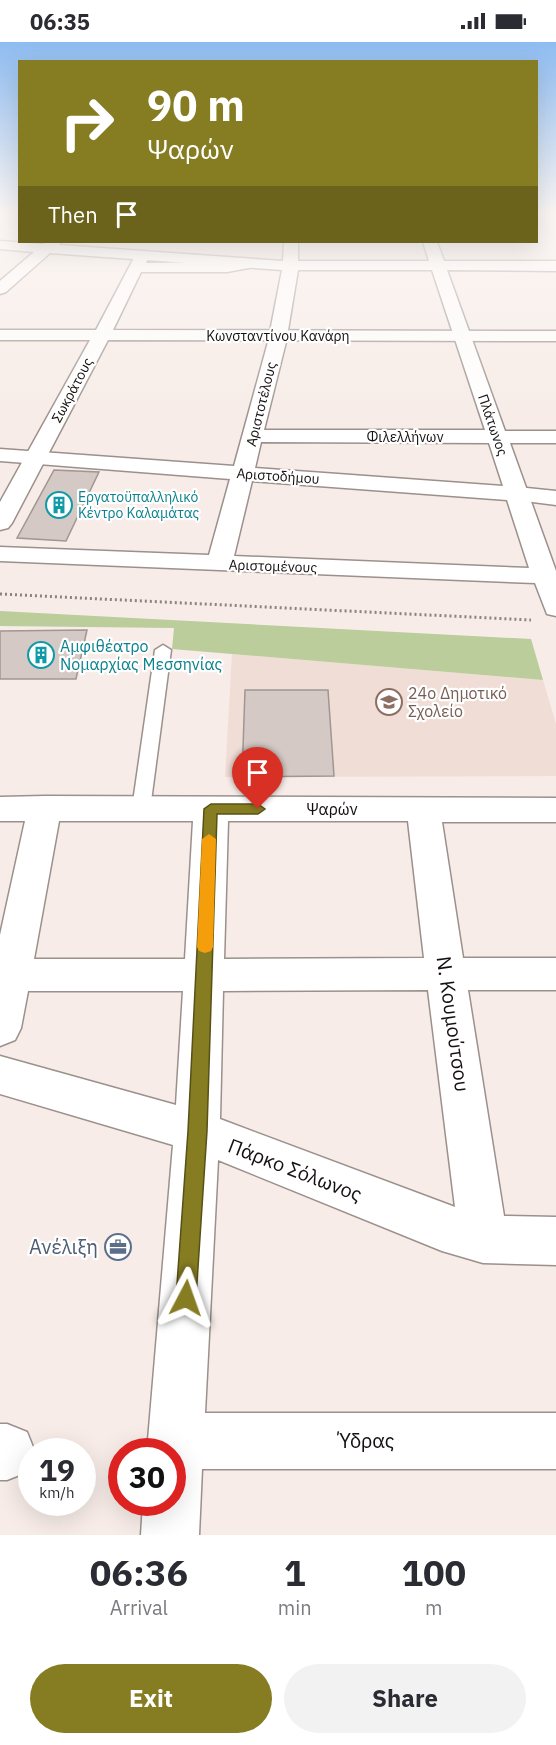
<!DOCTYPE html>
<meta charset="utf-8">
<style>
:root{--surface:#fff;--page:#f2f2f3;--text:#2b2b33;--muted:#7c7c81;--accent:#867c22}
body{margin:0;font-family:"IBM Plex Sans",sans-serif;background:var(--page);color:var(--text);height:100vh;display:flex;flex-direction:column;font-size:22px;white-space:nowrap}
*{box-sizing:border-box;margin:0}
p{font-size:20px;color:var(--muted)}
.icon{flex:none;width:33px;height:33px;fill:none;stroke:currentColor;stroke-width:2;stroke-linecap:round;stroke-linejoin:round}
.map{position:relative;height:1493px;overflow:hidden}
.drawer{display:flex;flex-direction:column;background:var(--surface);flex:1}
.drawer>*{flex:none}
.banner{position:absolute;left:18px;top:18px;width:520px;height:183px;border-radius:0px;box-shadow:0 6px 24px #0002;background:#867c22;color:#fff;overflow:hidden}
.speed{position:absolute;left:18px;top:1396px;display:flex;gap:12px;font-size:30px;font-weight:700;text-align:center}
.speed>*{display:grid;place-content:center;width:78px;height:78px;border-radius:50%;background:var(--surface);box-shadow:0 6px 24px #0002;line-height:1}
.speed small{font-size:15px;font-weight:400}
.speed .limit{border:9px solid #d22;background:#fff;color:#111}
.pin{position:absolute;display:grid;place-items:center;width:51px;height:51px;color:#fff;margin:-62px -26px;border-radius:50% 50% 50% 0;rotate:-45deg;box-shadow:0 0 6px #0007}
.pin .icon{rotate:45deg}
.me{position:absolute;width:66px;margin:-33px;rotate:4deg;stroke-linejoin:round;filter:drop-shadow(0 0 4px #0008)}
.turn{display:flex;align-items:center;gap:21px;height:126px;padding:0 30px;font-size:27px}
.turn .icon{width:78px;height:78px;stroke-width:2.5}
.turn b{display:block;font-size:42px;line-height:51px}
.then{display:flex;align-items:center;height:57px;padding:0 30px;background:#0003;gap:12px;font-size:22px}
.eta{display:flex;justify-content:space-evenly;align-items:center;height:102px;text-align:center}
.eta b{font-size:36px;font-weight:700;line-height:42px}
.primary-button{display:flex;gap:12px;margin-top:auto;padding:12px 30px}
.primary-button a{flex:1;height:69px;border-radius:36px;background:var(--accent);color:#fff;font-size:24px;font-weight:700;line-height:69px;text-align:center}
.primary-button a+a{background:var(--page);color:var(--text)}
.status{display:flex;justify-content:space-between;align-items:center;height:42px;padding:0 30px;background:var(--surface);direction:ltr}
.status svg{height:16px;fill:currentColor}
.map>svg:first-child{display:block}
.built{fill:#f0ddd5}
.green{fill:#bacd9a}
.building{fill:#d4c9c4;stroke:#a09692;stroke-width:1.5}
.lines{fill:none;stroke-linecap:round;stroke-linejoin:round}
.lane-casing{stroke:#9b908c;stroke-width:3}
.street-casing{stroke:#9b908c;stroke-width:3}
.secondary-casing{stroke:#9b908c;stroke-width:3}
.path{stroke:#8a8380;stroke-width:3;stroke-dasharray:2 3;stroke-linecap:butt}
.lane{fill:#fff;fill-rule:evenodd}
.street{fill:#fff;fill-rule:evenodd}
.secondary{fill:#fff;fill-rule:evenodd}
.route{fill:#867c22;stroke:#575116;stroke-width:1.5}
.slow{fill:#f59e0b}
.labels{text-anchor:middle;stroke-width:4.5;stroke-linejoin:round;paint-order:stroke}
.far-street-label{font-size:14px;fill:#151110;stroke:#fff}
.far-culture-label{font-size:14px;fill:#0d838f;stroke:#fff;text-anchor:start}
.culture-label{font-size:16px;fill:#0d838f;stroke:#fff;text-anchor:start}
.education-label{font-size:16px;fill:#785e54;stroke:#fff;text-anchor:start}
.street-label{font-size:16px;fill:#151110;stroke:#fff}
.near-street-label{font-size:20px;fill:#151110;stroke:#fff}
.near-service-label{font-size:20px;fill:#4e5e75;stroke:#fff;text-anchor:end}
</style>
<div class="status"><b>06:35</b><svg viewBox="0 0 49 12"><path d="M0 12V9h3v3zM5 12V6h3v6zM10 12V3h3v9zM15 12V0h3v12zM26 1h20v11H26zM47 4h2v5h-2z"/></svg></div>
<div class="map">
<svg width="556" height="1493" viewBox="0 0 556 1493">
<rect width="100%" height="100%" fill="#f7ece7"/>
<path class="built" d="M 232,612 L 543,638 L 556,682 L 556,734 L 225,735 Z"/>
<path class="green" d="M 0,569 L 531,597 L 543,638 L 172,607 L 174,586 L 0,584 Z"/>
<path class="building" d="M 54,428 L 99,430 L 66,499 L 17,496 Z
M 87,588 L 76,637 L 0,637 L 0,589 Z
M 245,648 L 328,648 L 334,734 L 242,735 Z"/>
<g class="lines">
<defs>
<path id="lane" d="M 163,603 L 171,608 L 150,767 L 148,772 L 141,773 L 134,772 L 132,767 L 155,608 Z"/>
<path id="street" d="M 142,210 L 149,214 L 146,221 L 227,220 L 249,218 L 256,222 L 254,225 L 227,230 L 141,230 L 113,288 L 556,289 L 556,299 L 108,298 L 12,481 L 8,486 L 0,488 L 0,460 L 90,298 L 0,298 L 0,288 L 96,288 L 135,214 Z
M 517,445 L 556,449 L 556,463 L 509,457 L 506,452 L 509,447 Z
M 45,754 L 556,756 L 556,780 L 442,780 L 463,916 L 556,916 L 556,948 L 468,948 L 504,1174 L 556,1175 L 556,1223 L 483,1221 L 442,1209 L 218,1118 L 205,1371 L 556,1371 L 556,1427 L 202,1427 L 199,1493 L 141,1493 L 143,1461 L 172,1461 L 172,1410 L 147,1410 L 173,1103 L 0,1052 L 0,1014 L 176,1063 L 183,949 L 28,949 L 21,986 L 15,998 L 0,1004 L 0,893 L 25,779 L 0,779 L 0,755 ZM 59,779 L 193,779 L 185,917 L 34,917 ZM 228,779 L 408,779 L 424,916 L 224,917 ZM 428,948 L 455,1165 L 220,1077 L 223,949 Z
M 0,1382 L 7,1382 L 27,1390 L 35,1410 L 32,1410 L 32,1418 L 27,1430 L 7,1438 L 0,1438 Z"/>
<path id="secondary" d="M 0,199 L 43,202 L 46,200 L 61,200 L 59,203 L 283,219 L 284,200 L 298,200 L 298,219 L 429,219 L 423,200 L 437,200 L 444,219 L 556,219 L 556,229 L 447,228 L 505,389 L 556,389 L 556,401 L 510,401 L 556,529 L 556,574 L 547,572 L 535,541 L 0,519 L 0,505 L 209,513 L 230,437 L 0,419 L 0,407 L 234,424 L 268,300 L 282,228 L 50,211 L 6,250 L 0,252 L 0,239 L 34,210 L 0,207 ZM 298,228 L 432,228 L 485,388 L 264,388 L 286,300 ZM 261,400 L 489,401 L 503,444 L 255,426 ZM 252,439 L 507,458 L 529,526 L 234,514 Z"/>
</defs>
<use href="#lane" class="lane-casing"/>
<use href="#street" class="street-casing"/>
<use href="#secondary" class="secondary-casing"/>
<path class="path" d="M 0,552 L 531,578"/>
<use href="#lane" class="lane"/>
<use href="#street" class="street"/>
<use href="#secondary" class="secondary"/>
</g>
<linearGradient id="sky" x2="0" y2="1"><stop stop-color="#8ebcf1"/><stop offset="0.45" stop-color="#fbf6f4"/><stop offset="1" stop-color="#fbf6f4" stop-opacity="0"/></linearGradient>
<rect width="556" height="382" fill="url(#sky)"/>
<path class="route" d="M 211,762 L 258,762 L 265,767 L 258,772 L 217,772 L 207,1089 L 196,1256 L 193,1263 L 186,1266 L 179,1263 L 176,1256 L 188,1089 L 204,767 Z"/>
<path class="slow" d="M 209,792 L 216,797 L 213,905 L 211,909 L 205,911 L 199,909 L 197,905 L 202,797 Z"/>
<defs>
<symbol id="building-ring" viewBox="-11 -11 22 22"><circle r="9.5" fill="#fff" stroke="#0f9aa8" stroke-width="1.5"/><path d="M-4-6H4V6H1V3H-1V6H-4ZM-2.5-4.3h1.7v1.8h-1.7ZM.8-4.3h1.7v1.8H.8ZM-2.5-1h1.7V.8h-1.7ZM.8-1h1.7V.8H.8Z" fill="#0f9aa8"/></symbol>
<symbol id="school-ring" viewBox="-11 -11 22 22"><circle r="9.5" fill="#fff" stroke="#8d6e63" stroke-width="1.5"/><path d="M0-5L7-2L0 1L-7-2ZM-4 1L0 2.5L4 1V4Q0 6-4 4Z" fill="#8d6e63"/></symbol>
<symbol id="office-ring" viewBox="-11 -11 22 22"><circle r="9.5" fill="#fff" stroke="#5c6f8a" stroke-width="1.5"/><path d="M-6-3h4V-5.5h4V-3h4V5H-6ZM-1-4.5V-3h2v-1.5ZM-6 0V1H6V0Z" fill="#5c6f8a"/></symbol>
</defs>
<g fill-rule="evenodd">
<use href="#building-ring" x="44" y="448" width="30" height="30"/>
<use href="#building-ring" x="26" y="598" width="30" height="30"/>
<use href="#school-ring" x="374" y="645" width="30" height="30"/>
<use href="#office-ring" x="103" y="1190" width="30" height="30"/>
</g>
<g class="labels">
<g class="far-street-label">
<text x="278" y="299">Κωνσταντίνου Κανάρη</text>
<text transform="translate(72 348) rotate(-62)" y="5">Σωκράτους</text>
<text transform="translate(261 362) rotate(-76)" y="5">Αριστοτέλους</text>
<text transform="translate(493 383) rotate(71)" y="5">Πλάτωνος</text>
<text x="405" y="400">Φιλελλήνων</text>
<text transform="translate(278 434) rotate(4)" y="5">Αριστοδήμου</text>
<text transform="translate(273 524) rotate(2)" y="5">Αριστομένους</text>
</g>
<g class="far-culture-label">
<text x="78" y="460">Εργατοϋπαλληλικό<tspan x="78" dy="16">Κέντρο Καλαμάτας</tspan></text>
</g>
<g class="culture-label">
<text x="60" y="610">Αμφιθέατρο<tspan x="60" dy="18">Νομαρχίας Μεσσηνίας</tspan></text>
</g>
<g class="education-label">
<text x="408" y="657">24ο Δημοτικό<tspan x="408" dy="18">Σχολείο</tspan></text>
</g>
<g class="street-label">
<text x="332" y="773">Ψαρών</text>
</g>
<g class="near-street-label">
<text transform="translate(453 982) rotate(82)" y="7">Ν. Κουμούτσου</text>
<text transform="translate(295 1128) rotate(21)" y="7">Πάρκο Σόλωνος</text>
<text x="366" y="1406">Ύδρας</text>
</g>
<g class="near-service-label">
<text x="98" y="1212">Ανέλιξη</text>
</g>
</g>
</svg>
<div class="speed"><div>19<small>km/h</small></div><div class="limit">30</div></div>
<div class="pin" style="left:258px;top:767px;background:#d93025"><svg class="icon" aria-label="arrive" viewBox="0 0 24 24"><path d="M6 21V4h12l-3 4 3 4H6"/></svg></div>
<svg class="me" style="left:186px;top:1256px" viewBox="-20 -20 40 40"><path d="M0-17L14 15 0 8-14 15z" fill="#867c22" stroke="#fff" stroke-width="4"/></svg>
<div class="banner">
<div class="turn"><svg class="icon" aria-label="right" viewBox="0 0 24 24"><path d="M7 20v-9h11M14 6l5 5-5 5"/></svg><div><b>90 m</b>Ψαρών</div></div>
<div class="then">Then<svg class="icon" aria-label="arrive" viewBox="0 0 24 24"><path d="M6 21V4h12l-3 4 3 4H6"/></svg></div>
</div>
</div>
<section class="drawer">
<div class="eta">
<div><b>06:36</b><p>Arrival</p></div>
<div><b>1</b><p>min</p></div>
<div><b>100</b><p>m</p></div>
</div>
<div class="primary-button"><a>Exit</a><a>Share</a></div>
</section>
